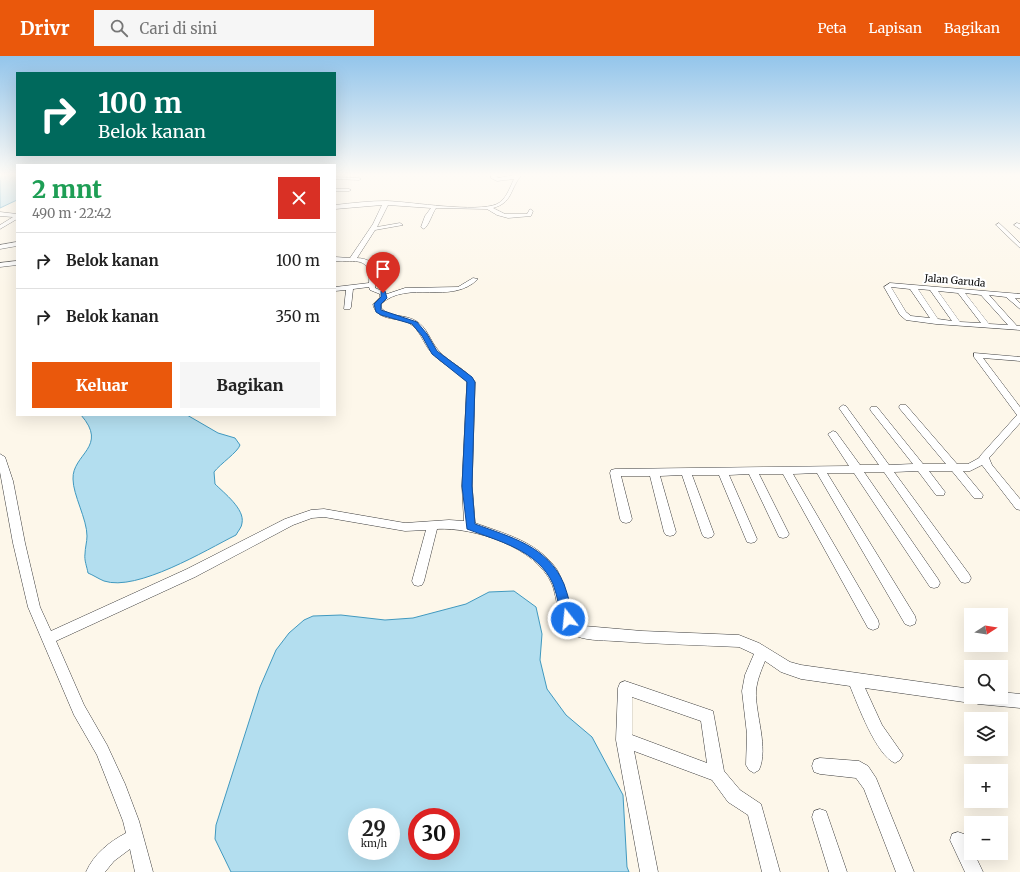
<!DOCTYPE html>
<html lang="id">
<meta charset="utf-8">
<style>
:root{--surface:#fff;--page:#f6f6f6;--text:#222;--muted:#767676;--line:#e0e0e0;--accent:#ea580c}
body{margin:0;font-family:Merriweather,serif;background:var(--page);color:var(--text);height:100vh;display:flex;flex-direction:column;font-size:15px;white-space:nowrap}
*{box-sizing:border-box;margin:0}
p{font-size:13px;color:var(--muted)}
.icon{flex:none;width:22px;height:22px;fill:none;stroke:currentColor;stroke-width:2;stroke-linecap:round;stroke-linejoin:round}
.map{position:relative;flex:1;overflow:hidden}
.drawer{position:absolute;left:16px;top:108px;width:320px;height:252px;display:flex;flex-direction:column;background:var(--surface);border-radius:0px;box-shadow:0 4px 16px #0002}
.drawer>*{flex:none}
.banner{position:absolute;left:16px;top:16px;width:320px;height:84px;border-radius:0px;box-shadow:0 4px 16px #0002;background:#00695c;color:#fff;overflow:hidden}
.needle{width:26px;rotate:78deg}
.fabs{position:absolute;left:964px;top:552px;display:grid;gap:8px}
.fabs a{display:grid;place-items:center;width:44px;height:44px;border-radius:0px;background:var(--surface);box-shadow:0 4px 16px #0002;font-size:20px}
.speed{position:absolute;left:348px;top:752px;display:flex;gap:8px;font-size:20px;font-weight:700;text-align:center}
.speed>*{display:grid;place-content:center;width:52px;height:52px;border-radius:50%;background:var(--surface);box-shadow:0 4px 16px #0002;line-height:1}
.speed small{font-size:10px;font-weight:400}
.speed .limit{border:6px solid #d22;background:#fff;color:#111}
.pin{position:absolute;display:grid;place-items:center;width:34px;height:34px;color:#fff;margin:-41px -17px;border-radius:50% 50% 50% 0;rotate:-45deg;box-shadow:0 0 4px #0007}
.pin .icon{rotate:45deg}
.me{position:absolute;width:44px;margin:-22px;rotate:344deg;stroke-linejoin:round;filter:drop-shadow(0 0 3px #0008)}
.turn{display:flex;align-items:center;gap:14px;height:84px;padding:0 16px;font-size:18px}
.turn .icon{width:52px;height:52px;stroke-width:2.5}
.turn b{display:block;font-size:28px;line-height:34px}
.round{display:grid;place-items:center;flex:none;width:42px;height:42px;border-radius:0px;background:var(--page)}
.overview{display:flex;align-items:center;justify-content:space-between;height:68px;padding:0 16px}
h1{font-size:24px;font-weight:800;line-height:30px;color:#1e9e55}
.button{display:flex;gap:8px;margin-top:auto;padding:8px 16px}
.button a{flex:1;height:46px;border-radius:0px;background:var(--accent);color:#fff;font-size:16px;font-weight:800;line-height:46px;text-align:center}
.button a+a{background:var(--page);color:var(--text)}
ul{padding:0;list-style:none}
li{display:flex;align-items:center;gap:12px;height:56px;padding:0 16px;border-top:1px solid var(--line)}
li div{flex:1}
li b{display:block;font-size:15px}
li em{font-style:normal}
header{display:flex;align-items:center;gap:24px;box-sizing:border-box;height:56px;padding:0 20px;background:var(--accent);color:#fff}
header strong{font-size:19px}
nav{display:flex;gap:22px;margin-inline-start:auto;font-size:14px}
.search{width:280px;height:36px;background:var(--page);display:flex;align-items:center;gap:10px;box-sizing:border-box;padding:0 14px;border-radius:0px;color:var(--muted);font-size:15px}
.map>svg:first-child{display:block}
.water{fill:#b3deef;stroke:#4199bf;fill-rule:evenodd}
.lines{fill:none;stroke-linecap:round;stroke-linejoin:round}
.minor-casing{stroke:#3d3d3d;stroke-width:1}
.minor{fill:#fff;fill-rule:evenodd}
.route{fill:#1a73e8;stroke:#114b97}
.labels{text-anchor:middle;stroke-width:4;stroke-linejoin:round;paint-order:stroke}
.far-street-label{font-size:10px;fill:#0a0a0a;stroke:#fff}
</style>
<header>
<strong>Drivr</strong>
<div class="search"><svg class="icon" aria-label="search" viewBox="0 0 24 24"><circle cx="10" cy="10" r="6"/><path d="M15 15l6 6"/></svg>Cari di sini</div>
<nav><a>Peta</a><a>Lapisan</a><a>Bagikan</a></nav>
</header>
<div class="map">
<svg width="1020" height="816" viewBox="0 0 1020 816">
<rect width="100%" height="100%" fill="#fdf7ea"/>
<path class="water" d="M 0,118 L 17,118 L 17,144 L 0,152 Z
M 81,359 L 187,359 L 218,377 L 235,382 L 240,389 C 238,396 220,408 214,416 L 215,428 C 224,437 245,453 242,467 C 242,471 238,475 236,479 C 206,494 137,536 104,525 C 99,523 93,519 88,517 C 87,511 84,504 85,498 C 85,492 87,486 87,480 C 87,463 73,439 73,423 C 72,398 109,391 81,359 Z
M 514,535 L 536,551 L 542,578 L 540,604 L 547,633 L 566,659 L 592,681 L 623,739 L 627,811 L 629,816 L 231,816 L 215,783 L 216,769 L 260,631 L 276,594 L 289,577 L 304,564 L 313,560 L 341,559 L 385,564 L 413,562 L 466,548 L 489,536 ZM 357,761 L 391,761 L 391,795 L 357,795 ZM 417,761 L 451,761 L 451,795 L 417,795 Z"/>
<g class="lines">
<defs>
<path id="minor" d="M 491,118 L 495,118 L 498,122 L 520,118 L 520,121 C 510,134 512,147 493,152 L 505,158 L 527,158 L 530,153 L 533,155 L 531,160 L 508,162 L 497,159 L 487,153 L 436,152 C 432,158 429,169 424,173 L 421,171 L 425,160 L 431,152 L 388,149 L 377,171 L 400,167 L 403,169 L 375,174 L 357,202 C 377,203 377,215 375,232 L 385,236 L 387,238 L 405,232 L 458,231 L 473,222 L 478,223 C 451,250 408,223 381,248 L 381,252 C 390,262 405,258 416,265 C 427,271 430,285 438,294 C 449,307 465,312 475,326 L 472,430 L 475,467 C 505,478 535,485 555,511 C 566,525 570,564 584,570 L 642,575 L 739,579 L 759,587 L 790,606 L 801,609 L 971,633 L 971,641 L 1001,641 L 1001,636 L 1020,638 L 1020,652 L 978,648 L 973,646 L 971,647 L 865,632 L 882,669 L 903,699 L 900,704 L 895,707 C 876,699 858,649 850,630 L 801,623 L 781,616 L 765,605 C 761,615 757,624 756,635 C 755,658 769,692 759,714 L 754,717 L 749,714 L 746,709 L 747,678 L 742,635 L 745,619 L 754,598 L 739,591 C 697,589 655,588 614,585 C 601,584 584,585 572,578 C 557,568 558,543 552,528 C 536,491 474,471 437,473 L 424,525 L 422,529 L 418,530 L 414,529 L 412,525 L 426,474 L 405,475 L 324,461 L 312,462 L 293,469 L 195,521 L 56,585 L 84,649 L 107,689 L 125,728 L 139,765 L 153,816 L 135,816 L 130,793 L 114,805 L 105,816 L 86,816 C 94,798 109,786 126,777 L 123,765 L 97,699 L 74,659 L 28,551 L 13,487 L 0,416 L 0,398 L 5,401 L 13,425 L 25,487 L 40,551 L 51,575 L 187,513 L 285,463 L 311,454 L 324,453 L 405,467 L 449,464 L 464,465 L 462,430 L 467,326 C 457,314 441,308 431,296 C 423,287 420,273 409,267 C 397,261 376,265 373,248 L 380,241 L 380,238 L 370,234 L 369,231 L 353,233 L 351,251 L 350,253 L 344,253 L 346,234 L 335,235 L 335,231 L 369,227 C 371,200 356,206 335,205 L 335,201 L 350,202 L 373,168 L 382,149 L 335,153 L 335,149 C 352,147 370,145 387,145 C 412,146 477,157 497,148 C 506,144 510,131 514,123 L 497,125 L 491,122 Z
M 335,121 L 359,122 L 361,123 L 359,124 L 335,123 Z
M 335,133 L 349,133 L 351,134 L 349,135 L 335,135 Z
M 0,156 L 17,158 L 17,163 L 0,173 L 0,169 L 13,161 L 0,160 Z
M 999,167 L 1020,187 L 1020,192 L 997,170 L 996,169 Z
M 1017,167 L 1020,168 L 1020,173 L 1014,169 Z
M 17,186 L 17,190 L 0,193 L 0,189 Z
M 17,205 L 17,209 L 0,211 L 0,207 Z
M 890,227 L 1020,238 L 1020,242 L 1015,242 L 1020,247 L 1020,253 L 1006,241 L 989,239 L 1017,270 L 1020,270 L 1020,274 L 936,268 L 906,264 L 900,259 L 884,231 ZM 891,231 L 910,233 L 930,262 L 911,260 L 906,256 ZM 918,233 L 930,234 L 952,265 L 938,263 ZM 938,235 L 958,237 L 981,267 L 960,266 ZM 965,237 L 981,239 L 1008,269 L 989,268 Z
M 974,297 L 1020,301 L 1020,305 L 983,302 L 1020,351 L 1020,367 L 989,402 L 992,409 L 1020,443 L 1020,454 L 1016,453 L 982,409 L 970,415 L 963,415 L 983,439 L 982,442 L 974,442 L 952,415 L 929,415 L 945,436 L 944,439 L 936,439 L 918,415 L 894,416 L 969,518 L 971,522 L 969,526 L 965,527 L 961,526 L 884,416 L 864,416 L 938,523 L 940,527 L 938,531 L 934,532 L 930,531 L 854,417 L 827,417 L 915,560 L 916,564 L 915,568 L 910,570 L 905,568 L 817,417 L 793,418 L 878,564 L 879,568 L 878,572 L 873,574 L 868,572 L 783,418 L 759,418 L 789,478 L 787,481 L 783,482 L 779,481 L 749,418 L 729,419 L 757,483 L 755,486 L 751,487 L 747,486 L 719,419 L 692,419 L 714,478 L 712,481 L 708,482 L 704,481 L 702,478 L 682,419 L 660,420 L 676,476 L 674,479 L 670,480 L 666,479 L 664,476 L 650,420 L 621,420 L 632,463 L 630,466 L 626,467 L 622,466 L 620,463 L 610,417 L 611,414 L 615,413 L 849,410 L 828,378 L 833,375 L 836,376 L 860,409 L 879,409 L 839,352 L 843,349 L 846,350 L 889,409 L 913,408 L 871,355 L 870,353 L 871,351 L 877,351 L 923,408 L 946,408 L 900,353 L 899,351 L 900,349 L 906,349 L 957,408 L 968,408 L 979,402 L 981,399 L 1017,359 L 974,301 Z
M 625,625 L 713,655 L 724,715 L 740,734 L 761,748 L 780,816 L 762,816 L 748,759 L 728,746 L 712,724 L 634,695 L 658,816 L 640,816 L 616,684 L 618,632 L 620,627 ZM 632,641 L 701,665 L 707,707 L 632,679 Z
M 820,702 L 859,705 L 868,710 L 876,722 L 914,816 L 896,816 L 864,733 L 856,722 L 820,718 L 814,716 L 812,710 L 814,704 Z
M 820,753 L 826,755 L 847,816 L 829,816 L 812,761 L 814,755 Z
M 958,776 L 964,778 L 971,792 L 971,797 L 974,797 L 983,816 L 965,816 L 950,784 L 952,778 Z"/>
</defs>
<use href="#minor" class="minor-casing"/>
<use href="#minor" class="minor"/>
</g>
<linearGradient id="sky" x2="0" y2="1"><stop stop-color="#93c5eb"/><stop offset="0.51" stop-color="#fefbf6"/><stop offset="1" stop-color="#fefbf6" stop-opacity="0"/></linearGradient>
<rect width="1020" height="233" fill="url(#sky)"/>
<path class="route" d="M 381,235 L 385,235 L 387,242 L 381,248 L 381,254 L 417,266 L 427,278 L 437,295 L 472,321 L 475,326 L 472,430 L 475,468 C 510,481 548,490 564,528 C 568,539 571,552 574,563 L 573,567 L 568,569 L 564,567 C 559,555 558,541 553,528 C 538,494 498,485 467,473 L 462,430 L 467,326 L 432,298 L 422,280 L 412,268 L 381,259 L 376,256 L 374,248 L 381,241 Z"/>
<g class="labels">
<g class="far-street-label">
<text transform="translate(955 224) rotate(5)" y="4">Jalan Garuda</text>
</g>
</g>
</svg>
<div class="fabs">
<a><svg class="needle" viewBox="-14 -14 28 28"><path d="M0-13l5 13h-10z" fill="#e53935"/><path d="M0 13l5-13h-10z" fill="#767676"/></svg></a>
<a><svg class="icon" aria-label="search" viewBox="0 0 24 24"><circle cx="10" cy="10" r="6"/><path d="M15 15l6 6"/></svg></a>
<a><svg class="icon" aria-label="layers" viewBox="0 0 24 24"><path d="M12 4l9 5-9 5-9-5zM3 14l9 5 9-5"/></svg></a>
<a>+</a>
<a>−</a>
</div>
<div class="speed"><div>29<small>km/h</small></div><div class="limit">30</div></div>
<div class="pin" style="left:383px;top:237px;background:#d93025"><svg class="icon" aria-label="arrive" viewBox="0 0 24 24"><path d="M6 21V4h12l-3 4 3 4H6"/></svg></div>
<svg class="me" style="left:568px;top:563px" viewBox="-20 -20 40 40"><circle r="17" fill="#1a73e8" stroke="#fff" stroke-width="3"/><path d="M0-11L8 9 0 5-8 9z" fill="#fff"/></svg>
<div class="banner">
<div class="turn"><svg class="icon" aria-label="right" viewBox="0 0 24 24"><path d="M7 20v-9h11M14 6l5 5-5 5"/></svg><div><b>100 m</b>Belok kanan</div></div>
</div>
<section class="drawer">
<div class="overview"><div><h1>2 mnt</h1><p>490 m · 22:42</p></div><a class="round" style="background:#d93025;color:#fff"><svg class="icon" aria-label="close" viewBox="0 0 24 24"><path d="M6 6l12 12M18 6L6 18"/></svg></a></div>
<ul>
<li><svg class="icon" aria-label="right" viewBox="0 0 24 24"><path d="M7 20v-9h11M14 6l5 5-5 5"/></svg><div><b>Belok kanan</b></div><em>100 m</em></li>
<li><svg class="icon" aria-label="right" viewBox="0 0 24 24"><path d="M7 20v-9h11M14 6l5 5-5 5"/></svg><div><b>Belok kanan</b></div><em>350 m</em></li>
</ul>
<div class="button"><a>Keluar</a><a>Bagikan</a></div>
</section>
</div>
